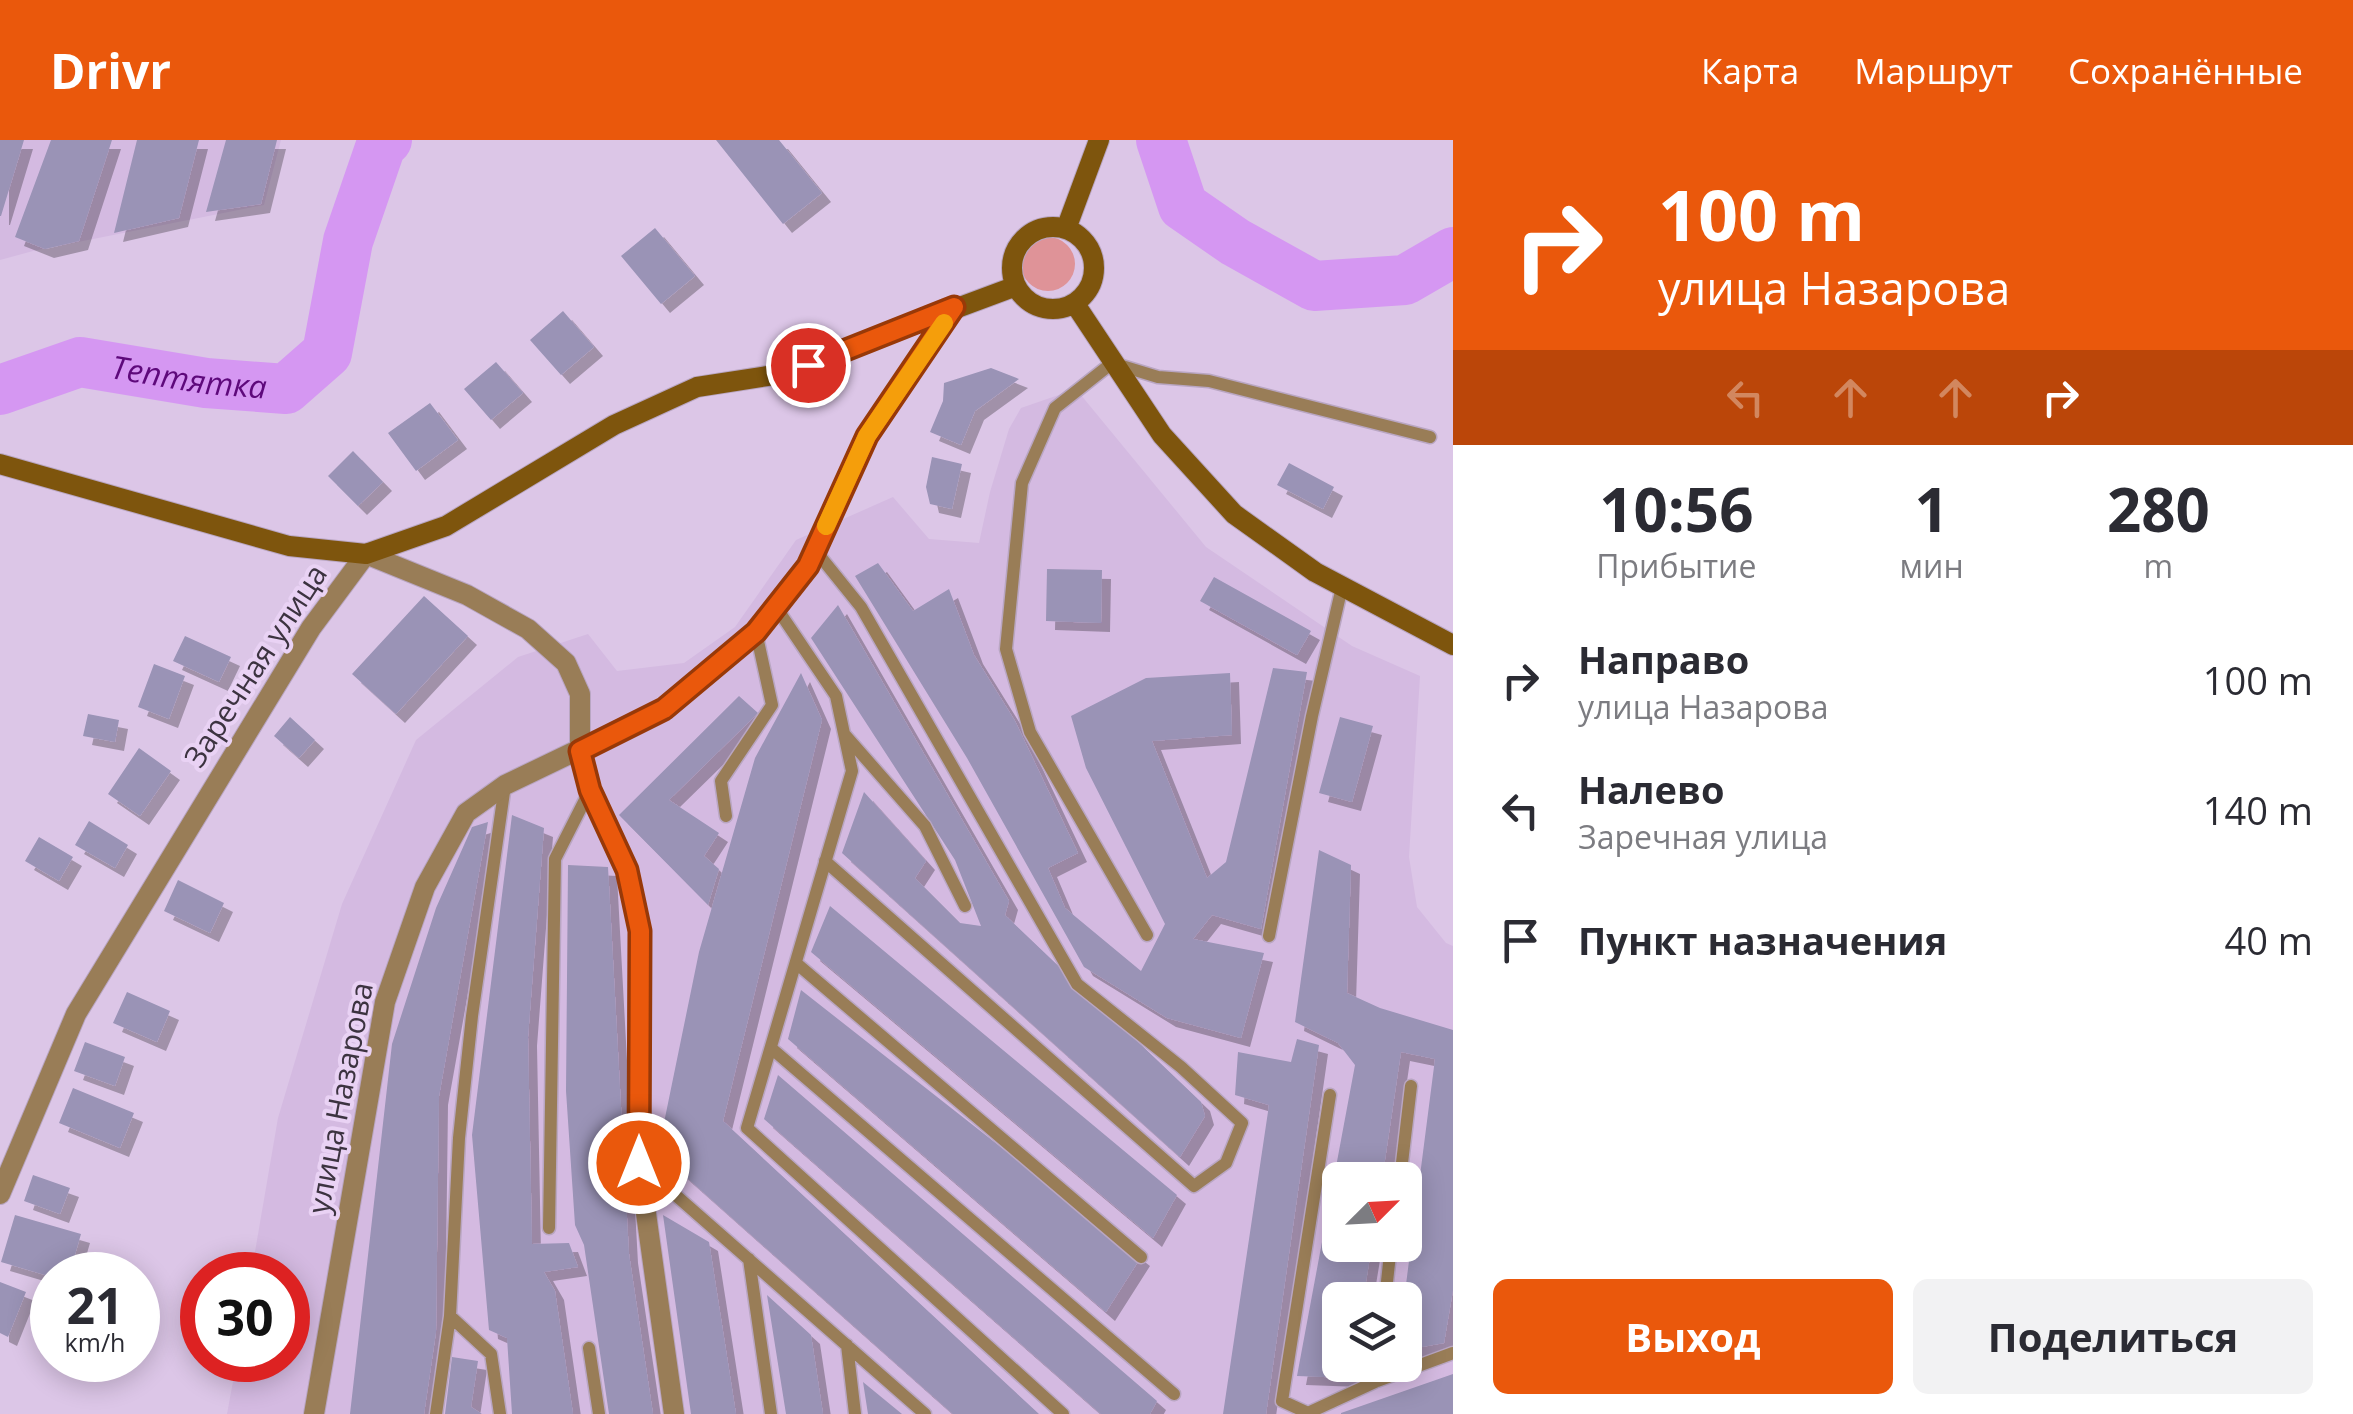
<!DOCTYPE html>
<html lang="ru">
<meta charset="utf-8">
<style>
:root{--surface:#fff;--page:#f2f2f3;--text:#2b2b33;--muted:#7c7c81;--accent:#ea580c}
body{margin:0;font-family:"Open Sans",sans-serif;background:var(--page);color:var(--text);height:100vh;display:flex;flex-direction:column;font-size:38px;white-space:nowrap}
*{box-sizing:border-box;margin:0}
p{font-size:32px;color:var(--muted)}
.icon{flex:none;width:55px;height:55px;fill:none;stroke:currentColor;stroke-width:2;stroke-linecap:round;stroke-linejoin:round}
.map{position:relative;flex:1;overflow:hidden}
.drawer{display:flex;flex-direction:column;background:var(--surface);width:900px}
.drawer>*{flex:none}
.top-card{background:#ea580c;color:#fff;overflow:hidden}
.needle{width:65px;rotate:66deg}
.buttons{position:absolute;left:1322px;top:1022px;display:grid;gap:20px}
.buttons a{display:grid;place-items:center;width:100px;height:100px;border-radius:15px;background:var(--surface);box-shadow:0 5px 25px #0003;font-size:50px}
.speed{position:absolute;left:30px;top:1112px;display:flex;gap:20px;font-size:50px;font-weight:700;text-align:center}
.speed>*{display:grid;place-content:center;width:130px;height:130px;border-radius:50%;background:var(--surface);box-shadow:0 5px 25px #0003;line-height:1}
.speed small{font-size:25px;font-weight:400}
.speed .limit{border:15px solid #d22;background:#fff;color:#111}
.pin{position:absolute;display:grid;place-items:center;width:85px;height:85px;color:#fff;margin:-42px;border:5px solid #fff;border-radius:50%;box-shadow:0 2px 10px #0007}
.me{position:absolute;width:110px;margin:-55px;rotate:0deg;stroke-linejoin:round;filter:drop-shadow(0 0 8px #0008)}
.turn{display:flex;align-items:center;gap:35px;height:210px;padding:0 40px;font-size:45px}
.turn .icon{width:130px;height:130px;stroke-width:2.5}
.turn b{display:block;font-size:70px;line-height:85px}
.lanes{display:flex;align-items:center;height:95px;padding:0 40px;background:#0003;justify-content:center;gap:50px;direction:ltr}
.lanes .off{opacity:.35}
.eta{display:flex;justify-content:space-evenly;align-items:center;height:170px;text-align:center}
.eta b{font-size:60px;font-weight:700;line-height:70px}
.action{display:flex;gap:20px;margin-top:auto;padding:20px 40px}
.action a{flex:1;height:115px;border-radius:15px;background:var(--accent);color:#fff;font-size:40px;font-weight:700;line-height:115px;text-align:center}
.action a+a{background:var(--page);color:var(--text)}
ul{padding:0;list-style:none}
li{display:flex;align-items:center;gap:30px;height:130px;padding:0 40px}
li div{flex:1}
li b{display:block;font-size:38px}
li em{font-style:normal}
header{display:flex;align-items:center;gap:60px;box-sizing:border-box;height:140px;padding:0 50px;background:var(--accent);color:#fff}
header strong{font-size:48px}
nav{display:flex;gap:55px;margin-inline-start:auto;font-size:35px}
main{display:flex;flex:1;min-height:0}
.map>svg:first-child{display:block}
.built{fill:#d4bae1;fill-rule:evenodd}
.green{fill:#df9398}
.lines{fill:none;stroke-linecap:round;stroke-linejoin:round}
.river{stroke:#d597f2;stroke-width:50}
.building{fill:#9a93b6;filter:url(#shadow)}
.lane-casing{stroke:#b9a6c2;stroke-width:15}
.street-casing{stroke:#b9a6c2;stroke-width:22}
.secondary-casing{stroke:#b9a6c2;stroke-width:22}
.lane{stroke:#997d57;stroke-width:12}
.street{stroke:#997d57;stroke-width:20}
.secondary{stroke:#7e550d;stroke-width:20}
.route-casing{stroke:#983908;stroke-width:25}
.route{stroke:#ea580c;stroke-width:18}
.slow{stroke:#f59e0b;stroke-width:18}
.labels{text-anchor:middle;stroke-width:8;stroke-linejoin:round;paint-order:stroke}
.street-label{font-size:30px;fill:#3c3340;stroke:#e9d2f4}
.water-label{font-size:32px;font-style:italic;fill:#5e097b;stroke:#e9d2f4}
</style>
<header>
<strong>Drivr</strong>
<nav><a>Карта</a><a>Маршрут</a><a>Сохранённые</a></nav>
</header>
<main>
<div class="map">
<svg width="1453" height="1274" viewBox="0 0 1453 1274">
<defs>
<filter id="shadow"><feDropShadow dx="9" dy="9" stdDeviation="0" flood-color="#0004"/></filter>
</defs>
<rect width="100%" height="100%" fill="#dcc6e7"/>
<path class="built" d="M 0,0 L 281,0 L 264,65 L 33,111 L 0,120 Z
M 1076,249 L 1206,407 L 1352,506 L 1420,536 L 1409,717 L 1417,767 L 1446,803 L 1453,806 L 1453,1274 L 227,1274 L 237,1220 L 288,1220 L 288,1135 L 251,1135 L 278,978 L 342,764 L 416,600 L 518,517 L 588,494 L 617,531 L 684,523 L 735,487 L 796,400 L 893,357 L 929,399 L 979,403 L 990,352 L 1009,289 L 1021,268 ZM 1340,1040 L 1405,1040 L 1405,1105 L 1340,1105 ZM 1340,1160 L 1405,1160 L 1405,1225 L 1340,1225 Z"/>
<path class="green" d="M1021 124a27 27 0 1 1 54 0a27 27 0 1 1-54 0Z"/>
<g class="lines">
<g class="river">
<path d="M 1161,0 L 1183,66 L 1235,102 L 1314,146 L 1405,140 L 1453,112"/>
<path id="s1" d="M 0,250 L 80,222 L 206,243 L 286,249 L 327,213 L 348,101 L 381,5 L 387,0"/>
</g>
</g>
<path class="building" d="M 0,0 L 24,0 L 1,76 L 0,76 Z
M 51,0 L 112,0 L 79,101 L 45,109 L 15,97 Z
M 137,0 L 199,0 L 179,78 L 114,93 Z
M 226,0 L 277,0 L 261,64 L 206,72 Z
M 716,0 L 779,0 L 822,53 L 783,84 Z
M 655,88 L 695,136 L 661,164 L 621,116 Z
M 563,171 L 594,207 L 561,235 L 530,200 Z
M 496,222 L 523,253 L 491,280 L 464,249 Z
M 991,228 L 1019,239 L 975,271 L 961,305 L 930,292 L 943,261 L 944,243 Z
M 430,263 L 458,300 L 416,331 L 388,293 Z
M 353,311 L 383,342 L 358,366 L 328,336 Z
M 932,317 L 962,324 L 952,369 L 930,364 L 926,347 Z
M 1289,323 L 1334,347 L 1323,369 L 1277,345 Z
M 878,423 L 913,471 L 949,449 L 974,515 L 1015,581 L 1078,713 L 1048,728 L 1065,768 L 1141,831 L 1165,784 L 1086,628 L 1071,576 L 1146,538 L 1230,533 L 1232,595 L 1152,601 L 1207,738 L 1226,722 L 1273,528 L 1307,532 L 1261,789 L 1212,775 L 1193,799 L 1264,813 L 1241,898 L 1167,878 L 1084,827 L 967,618 L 855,436 Z
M 1047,429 L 1102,430 L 1101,483 L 1046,481 Z
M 1214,437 L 1311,491 L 1297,515 L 1200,461 Z
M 424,456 L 468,496 L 396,574 L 352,534 Z
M 838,465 L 1009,761 L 1005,775 L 1201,962 L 1205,976 L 1180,1017 L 842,713 L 864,652 L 926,721 L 915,738 L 960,783 L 981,786 L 955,720 L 811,498 Z
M 185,496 L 231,517 L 219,542 L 173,521 Z
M 154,524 L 185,536 L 169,579 L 138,567 Z
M 801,533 L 822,580 L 723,981 L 1039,1274 L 953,1274 L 658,1012 L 699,812 L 755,618 Z
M 739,556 L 758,573 L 669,660 L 719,693 L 704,716 L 719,729 L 708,765 L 619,675 Z
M 88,574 L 119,580 L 115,602 L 83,596 Z
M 290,577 L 315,600 L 299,618 L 274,596 Z
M 1340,577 L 1373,586 L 1352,662 L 1319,653 Z
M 139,608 L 171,631 L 140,676 L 108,654 Z
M 512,675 L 544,688 L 528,897 L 532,1104 L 569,1103 L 578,1127 L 544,1132 L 555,1151 L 573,1274 L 512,1274 L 507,1198 L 489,1190 L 472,995 Z
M 89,681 L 128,705 L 115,728 L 75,705 Z
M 488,682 L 439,956 L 436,1192 L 424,1274 L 350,1274 L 392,904 L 436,768 L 472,687 Z
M 39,697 L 73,717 L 59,741 L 25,721 Z
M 1319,710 L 1351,725 L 1347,853 L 1380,868 L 1453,890 L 1453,1150 L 1444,1203 L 1405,1210 L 1404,1160 L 1435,919 L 1401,912 L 1382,1040 L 1340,1040 L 1340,1105 L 1372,1105 L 1363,1160 L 1340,1160 L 1340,1225 L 1353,1225 L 1351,1238 L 1297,1236 L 1355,925 L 1338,903 L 1295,882 Z
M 568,725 L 608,727 L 629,1114 L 653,1274 L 609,1274 L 584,1105 L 575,1085 L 566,951 Z
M 178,740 L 224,763 L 210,793 L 164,771 Z
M 830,766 L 1177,1055 L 1153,1098 L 811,812 Z
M 801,850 L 1141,1117 L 1106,1172 L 788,899 Z
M 127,852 L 170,871 L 157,902 L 113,883 Z
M 1297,899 L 1319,905 L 1266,1274 L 1223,1274 L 1269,965 L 1235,955 L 1238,912 L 1291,922 Z
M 85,902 L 125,917 L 115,946 L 74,931 Z
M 778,935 L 1157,1261 L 1150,1274 L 1101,1274 L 764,979 Z
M 73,948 L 134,973 L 120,1008 L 59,983 Z
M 33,1035 L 70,1048 L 60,1074 L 24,1061 Z
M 15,1075 L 81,1094 L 69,1135 L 52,1137 L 1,1122 Z
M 663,1075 L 709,1102 L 736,1274 L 691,1274 Z
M 0,1142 L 26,1152 L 8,1197 L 0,1193 Z
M 767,1155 L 811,1195 L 823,1274 L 786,1274 Z
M 452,1217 L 478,1221 L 471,1267 L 482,1274 L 445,1274 Z
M 1453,1234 L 1453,1274 L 1341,1274 L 1341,1273 Z
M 863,1242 L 902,1274 L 868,1274 Z"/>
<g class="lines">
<defs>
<path id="lane" d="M 815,410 L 861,467 L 1077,844 L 1181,927 L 1242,983 L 1226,1023 L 1194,1046 L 825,721
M 776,467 L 836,556 L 852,631 L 747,988 L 1063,1274
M 845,595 L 925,686 L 965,766
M 726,676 L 721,641 L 772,565 L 756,492
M 1147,795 L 1030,592 L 1006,509 L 1022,343 L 1055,268 L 1112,223 L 1158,237 L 1209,241 L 1430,297
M 1269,796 L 1312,576 L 1342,447
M 796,823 L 1141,1117
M 771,908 L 1174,1254
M 1330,955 L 1282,1261 L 1308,1273 L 1377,1241 L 1453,1213
M 639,1023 L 925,1274
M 1400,1040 L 1411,946
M 549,1088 L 555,719 L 590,650
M 749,1119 L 771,1274
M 1385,1160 L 1391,1105
M 450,1176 L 491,1214 L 500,1274
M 847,1205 L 855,1274
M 589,1208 L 599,1274
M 1377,1241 L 1378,1225
M 436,1274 L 450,1176 L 459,998 L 472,876 L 505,645"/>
<path id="street" d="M 0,1054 L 76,874 L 311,488 L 366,414 L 467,455 L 528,489 L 566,523 L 580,554 L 580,611 L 590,650 L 627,731 L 640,791 L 639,1023 L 674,1274
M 314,1274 L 385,862 L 425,747 L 466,673 L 505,645 L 663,569 L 756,492 L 808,426 L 867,296 L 954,167"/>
<path id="secondary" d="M1012 128a41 41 0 1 1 82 0a41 41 0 1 1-82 0Z
M 1066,89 L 1099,0
M 1075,164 L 1162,295 L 1234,374 L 1315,432 L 1453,505
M 0,324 L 289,406 L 366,414 L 446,386 L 614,285 L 697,247 L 780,234 L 1016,146"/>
</defs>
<use href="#lane" class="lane-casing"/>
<use href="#street" class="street-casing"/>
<use href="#secondary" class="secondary-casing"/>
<use href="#lane" class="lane"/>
<use href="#street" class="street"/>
<use href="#secondary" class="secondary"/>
</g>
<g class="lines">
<defs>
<path id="route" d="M 639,1023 L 640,791 L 627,730 L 590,650 L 580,611 L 664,569 L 756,492 L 808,426 L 867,296 L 954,167 L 808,225"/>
</defs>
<use href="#route" class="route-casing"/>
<use href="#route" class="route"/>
<path class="slow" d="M 826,386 L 867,296 L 944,183"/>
</g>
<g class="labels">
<g class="street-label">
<text transform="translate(256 526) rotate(-57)" y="10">Заречная улица</text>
<text transform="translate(341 958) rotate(-79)" y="10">улица Назарова</text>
</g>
<g class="water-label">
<text dy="11" stroke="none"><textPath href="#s1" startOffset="195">Тептятка</textPath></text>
</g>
</g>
</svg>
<div class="buttons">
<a><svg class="needle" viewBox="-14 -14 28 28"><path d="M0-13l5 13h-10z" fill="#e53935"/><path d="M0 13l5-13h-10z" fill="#7c7c81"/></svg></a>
<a><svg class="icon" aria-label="layers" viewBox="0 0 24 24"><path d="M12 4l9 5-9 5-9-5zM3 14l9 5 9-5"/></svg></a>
</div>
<div class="speed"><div>21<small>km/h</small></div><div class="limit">30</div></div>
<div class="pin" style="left:808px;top:225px;background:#d93025"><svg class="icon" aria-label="arrive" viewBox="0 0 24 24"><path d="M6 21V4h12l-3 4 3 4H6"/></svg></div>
<svg class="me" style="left:639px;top:1023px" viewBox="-20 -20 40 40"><circle r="17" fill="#ea580c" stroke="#fff" stroke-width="3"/><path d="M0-11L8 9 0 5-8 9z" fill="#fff"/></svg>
</div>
<section class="drawer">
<div class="top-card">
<div class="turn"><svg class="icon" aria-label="right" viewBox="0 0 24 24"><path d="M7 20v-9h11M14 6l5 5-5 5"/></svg><div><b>100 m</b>улица Назарова</div></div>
<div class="lanes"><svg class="icon off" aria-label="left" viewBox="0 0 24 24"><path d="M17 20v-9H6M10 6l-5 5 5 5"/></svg><svg class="icon off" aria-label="ahead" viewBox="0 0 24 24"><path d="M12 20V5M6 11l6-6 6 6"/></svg><svg class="icon off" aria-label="ahead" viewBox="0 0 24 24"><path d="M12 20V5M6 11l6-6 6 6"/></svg><svg class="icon" aria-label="right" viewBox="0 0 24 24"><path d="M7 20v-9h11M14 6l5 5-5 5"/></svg></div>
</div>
<div class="eta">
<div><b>10:56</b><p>Прибытие</p></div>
<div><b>1</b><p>мин</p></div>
<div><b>280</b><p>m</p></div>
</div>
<ul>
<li><svg class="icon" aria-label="right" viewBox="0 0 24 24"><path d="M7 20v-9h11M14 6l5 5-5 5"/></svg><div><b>Направо</b><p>улица Назарова</p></div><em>100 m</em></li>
<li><svg class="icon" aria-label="left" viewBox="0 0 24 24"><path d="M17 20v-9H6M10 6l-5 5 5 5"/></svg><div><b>Налево</b><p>Заречная улица</p></div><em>140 m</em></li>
<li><svg class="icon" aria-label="arrive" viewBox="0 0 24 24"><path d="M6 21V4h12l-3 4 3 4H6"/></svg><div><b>Пункт назначения</b></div><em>40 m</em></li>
</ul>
<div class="action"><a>Выход</a><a>Поделиться</a></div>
</section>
</main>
